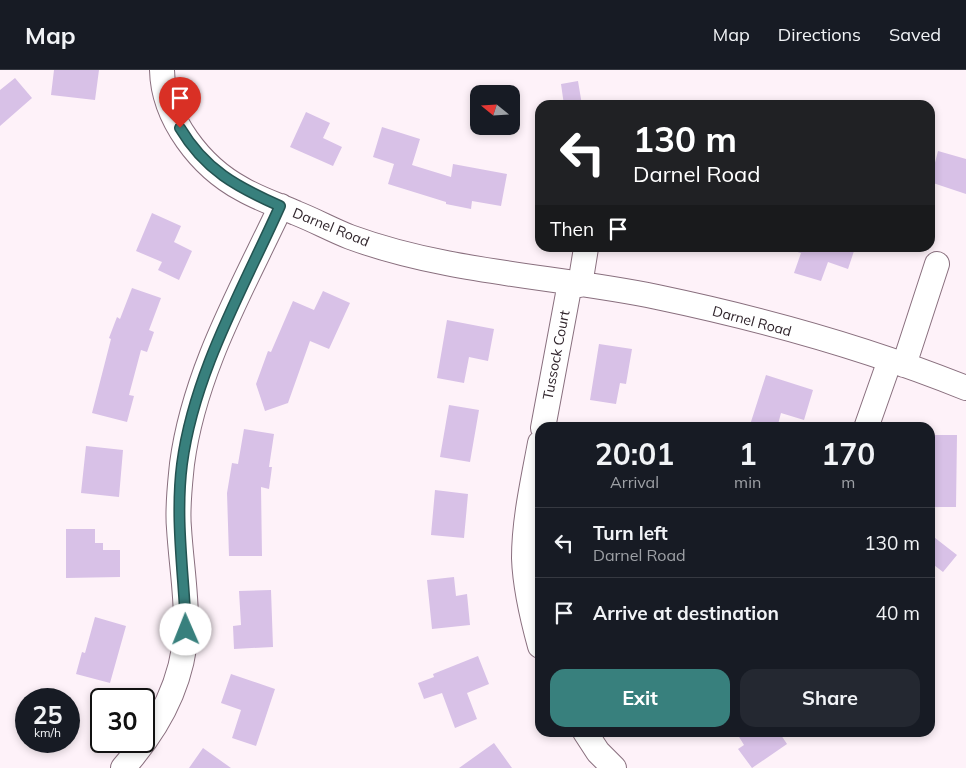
<!DOCTYPE html>
<style>
:root{--surface:#171b24;--page:#242831;--text:#f1f3f6;--muted:#9ea1a6;--line:#363941;--accent:#38807d}
body{margin:0;font-family:Mulish,sans-serif;background:var(--page);color:var(--text);height:100vh;display:flex;flex-direction:column;font-size:19px;white-space:nowrap}
*{box-sizing:border-box;margin:0}
p{font-size:16px;color:var(--muted)}
.icon{flex:none;width:28px;height:28px;fill:none;stroke:currentColor;stroke-width:2;stroke-linecap:round;stroke-linejoin:round}
.map{position:relative;flex:1;overflow:hidden}
.sheet{position:absolute;left:535px;top:352px;width:400px;height:315px;display:flex;flex-direction:column;background:var(--surface);border-radius:15px;box-shadow:0 2px 8px #0003}
.sheet>*{flex:none}
.banner{position:absolute;left:535px;top:30px;width:400px;height:152px;border-radius:15px;box-shadow:0 2px 8px #0003;background:#202124;color:#fff;overflow:hidden}
.needle{width:32px;rotate:288deg}
.controls{position:absolute;left:470px;top:15px;display:grid;gap:10px}
.controls a{display:grid;place-items:center;width:50px;height:50px;border-radius:10px;background:var(--surface);box-shadow:0 2px 8px #0003;font-size:25px}
.speed{position:absolute;left:15px;top:618px;display:flex;gap:10px;font-size:25px;font-weight:700;text-align:center}
.speed>*{display:grid;place-content:center;width:65px;height:65px;border-radius:50%;background:var(--surface);box-shadow:0 2px 8px #0003;line-height:1}
.speed small{font-size:12px;font-weight:400}
.speed .limit{border:2px solid #111;border-radius:8px;background:#fff;color:#111}
.pin{position:absolute;display:grid;place-items:center;width:42px;height:42px;color:#fff;margin:-51px -21px;border-radius:50% 50% 50% 0;rotate:-45deg;box-shadow:0 0 5px #0007}
.pin .icon{rotate:45deg}
.me{position:absolute;width:55px;margin:-28px;rotate:359deg;stroke-linejoin:round;filter:drop-shadow(0 0 4px #0008)}
.turn{display:flex;align-items:center;gap:18px;height:105px;padding:0 15px;font-size:22px}
.turn .icon{width:65px;height:65px;stroke-width:2.5}
.turn b{display:block;font-size:35px;line-height:42px}
.then{display:flex;align-items:center;height:48px;padding:0 15px;background:#0003;gap:10px;font-size:19px}
.eta{display:flex;justify-content:space-evenly;align-items:center;height:85px;text-align:center}
.eta b{font-size:30px;font-weight:700;line-height:35px}
.action{display:flex;gap:10px;margin-top:auto;padding:10px 15px}
.action a{flex:1;height:58px;border-radius:15px;background:var(--accent);color:#fff;font-size:20px;font-weight:700;line-height:58px;text-align:center}
.action a+a{background:var(--page);color:var(--text)}
ul{padding:0;list-style:none}
li{display:flex;align-items:center;gap:15px;height:70px;padding:0 15px;border-top:1px solid var(--line)}
li div{flex:1}
li b{display:block;font-size:19px}
li em{font-style:normal}
header{display:flex;align-items:center;gap:30px;box-sizing:border-box;height:70px;padding:0 25px;background:var(--surface);border-bottom:1px solid var(--line)}
header strong{font-size:24px}
nav{display:flex;gap:28px;margin-inline-start:auto;font-size:18px}
.map>svg:first-child{display:block}
.building{fill:#d8c1e7}
.lines{fill:none;stroke-linecap:round;stroke-linejoin:round}
.minor-casing{stroke:#896f7e;stroke-width:26}
.minor{stroke:#fff;stroke-width:24}
.route-casing{stroke:#245351;stroke-width:12}
.route{stroke:#38807d;stroke-width:9}
.labels{text-anchor:middle;stroke-width:4;stroke-linejoin:round;paint-order:stroke}
.street-label{font-size:14px;fill:#30252c;stroke:#fff}
</style>
<header>
<strong>Map</strong>
<nav><a>Map</a><a>Directions</a><a>Saved</a></nav>
</header>
<div class="map">
<svg width="966" height="698" viewBox="0 0 966 698">
<rect width="100%" height="100%" fill="#fef2f9"/>
<path class="building" d="M 54,0 L 99,0 L 95,30 L 51,25 Z
M 15,8 L 32,28 L 0,56 L 0,20 Z
M 578,11 L 582,35 L 564,35 L 561,14 Z
M 306,42 L 330,53 L 323,68 L 342,77 L 333,96 L 290,77 Z
M 382,57 L 420,69 L 412,95 L 451,107 L 453,94 L 507,104 L 501,136 L 472,131 L 471,139 L 446,134 L 446,132 L 388,114 L 394,94 L 373,87 Z
M 938,81 L 966,89 L 966,124 L 930,112 Z
M 152,143 L 181,156 L 174,172 L 192,181 L 179,210 L 158,200 L 162,192 L 136,181 Z
M 795,178 L 855,178 L 848,199 L 828,192 L 821,211 L 794,203 L 801,183 L 794,181 Z
M 132,218 L 161,228 L 149,260 L 154,262 L 147,282 L 141,280 L 129,325 L 134,326 L 127,352 L 92,343 L 111,269 L 109,268 L 117,247 L 120,249 Z
M 323,221 L 350,233 L 329,279 L 310,271 L 288,333 L 265,341 L 256,314 L 268,281 L 271,282 L 293,231 L 314,240 Z
M 447,250 L 494,259 L 488,291 L 469,287 L 464,313 L 437,308 Z
M 599,274 L 632,279 L 626,314 L 620,313 L 616,334 L 590,330 Z
M 766,305 L 813,320 L 804,350 L 781,343 L 777,358 L 749,358 Z
M 449,335 L 479,340 L 470,392 L 440,387 Z
M 244,359 L 274,364 L 269,397 L 272,397 L 269,419 L 261,417 L 262,486 L 229,486 L 227,423 L 232,393 L 238,394 Z
M 930,365 L 957,365 L 956,437 L 930,437 Z
M 86,376 L 123,380 L 119,427 L 81,423 Z
M 435,420 L 468,424 L 464,468 L 431,465 Z
M 66,459 L 95,459 L 95,473 L 103,473 L 103,480 L 120,480 L 120,507 L 66,508 Z
M 930,464 L 957,485 L 943,502 L 930,492 Z
M 454,507 L 456,526 L 467,524 L 470,555 L 432,559 L 427,510 Z
M 271,520 L 273,577 L 234,579 L 233,556 L 241,555 L 239,521 Z
M 95,547 L 126,556 L 110,613 L 76,604 L 82,582 L 85,583 Z
M 478,586 L 489,614 L 467,623 L 477,649 L 455,658 L 442,623 L 424,629 L 418,613 L 434,607 L 433,604 Z
M 231,604 L 275,619 L 256,676 L 232,668 L 241,640 L 221,633 Z
M 736,662 L 779,662 L 787,674 L 752,698 L 738,679 L 744,675 Z
M 494,673 L 512,698 L 459,698 Z
M 203,678 L 231,698 L 189,698 Z"/>
<g class="lines">
<defs>
<path id="minor" d="M 162,0 C 163,49 201,97 242,119 C 259,129 278,135 296,143 C 314,150 332,160 350,167 C 448,203 555,206 657,227 C 762,249 867,278 966,318
M 580,215 L 586,178
M 904,295 L 937,194
M 543,358 L 570,213
M 866,358 L 890,290
M 540,373 C 533,411 524,450 524,488 C 525,518 532,547 540,576
M 585,662 L 598,682 L 614,698
M 123,698 C 158,659 183,614 186,560 C 187,526 181,492 179,458 C 177,438 180,414 182,394 C 194,302 242,219 281,136"/>
</defs>
<use href="#minor" class="minor-casing"/>
<use href="#minor" class="minor"/>
</g>
<g class="lines">
<defs>
<path id="route" d="M 180,58 C 205,100 237,117 280,136 C 243,219 194,303 182,394 C 175,449 184,505 186,560"/>
</defs>
<use href="#route" class="route-casing"/>
<use href="#route" class="route"/>
</g>
<g class="labels">
<g class="street-label">
<text transform="translate(331 157) rotate(22)" y="5">Darnel Road</text>
<text transform="translate(752 251) rotate(15)" y="5">Darnel Road</text>
<text transform="translate(556 285) rotate(-79)" y="5">Tussock Court</text>
</g>
</g>
</svg>
<div class="controls">
<a><svg class="needle" viewBox="-14 -14 28 28"><path d="M0-13l5 13h-10z" fill="#e53935"/><path d="M0 13l5-13h-10z" fill="#9ea1a6"/></svg></a>
</div>
<div class="speed"><div>25<small>km/h</small></div><div class="limit">30</div></div>
<div class="pin" style="left:180px;top:58px;background:#d93025"><svg class="icon" aria-label="arrive" viewBox="0 0 24 24"><path d="M6 21V4h12l-3 4 3 4H6"/></svg></div>
<svg class="me" style="left:186px;top:560px" viewBox="-20 -20 40 40"><circle r="19" fill="#fff"/><path d="M0-13L10 11 0 6-10 11z" fill="#38807d"/></svg>
<div class="banner">
<div class="turn"><svg class="icon" aria-label="left" viewBox="0 0 24 24"><path d="M17 20v-9H6M10 6l-5 5 5 5"/></svg><div><b>130 m</b>Darnel Road</div></div>
<div class="then">Then<svg class="icon" aria-label="arrive" viewBox="0 0 24 24"><path d="M6 21V4h12l-3 4 3 4H6"/></svg></div>
</div>
<section class="sheet">
<div class="eta">
<div><b>20:01</b><p>Arrival</p></div>
<div><b>1</b><p>min</p></div>
<div><b>170</b><p>m</p></div>
</div>
<ul>
<li><svg class="icon" aria-label="left" viewBox="0 0 24 24"><path d="M17 20v-9H6M10 6l-5 5 5 5"/></svg><div><b>Turn left</b><p>Darnel Road</p></div><em>130 m</em></li>
<li><svg class="icon" aria-label="arrive" viewBox="0 0 24 24"><path d="M6 21V4h12l-3 4 3 4H6"/></svg><div><b>Arrive at destination</b></div><em>40 m</em></li>
</ul>
<div class="action"><a>Exit</a><a>Share</a></div>
</section>
</div>
